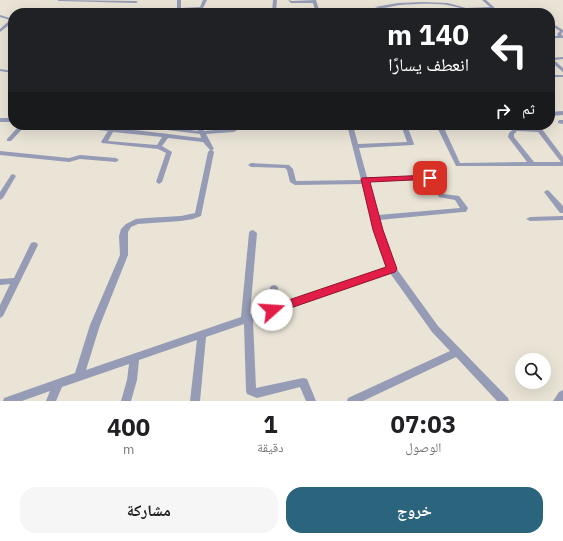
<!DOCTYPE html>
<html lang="ar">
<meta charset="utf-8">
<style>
:root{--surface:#fff;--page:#f6f6f6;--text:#202124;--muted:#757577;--accent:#2a647d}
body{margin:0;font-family:"IBM Plex Sans","Noto Naskh Arabic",sans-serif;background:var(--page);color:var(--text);direction:rtl;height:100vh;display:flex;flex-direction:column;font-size:15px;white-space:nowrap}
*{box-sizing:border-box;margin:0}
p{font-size:13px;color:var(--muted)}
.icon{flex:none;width:22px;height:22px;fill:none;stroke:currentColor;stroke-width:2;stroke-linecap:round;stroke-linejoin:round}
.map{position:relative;height:401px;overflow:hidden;direction:ltr}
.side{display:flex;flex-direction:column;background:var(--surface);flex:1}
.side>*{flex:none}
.banner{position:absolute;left:8px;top:8px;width:547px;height:122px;border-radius:16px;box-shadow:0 4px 16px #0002;direction:rtl;background:#202124;color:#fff;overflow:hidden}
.tools{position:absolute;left:515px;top:353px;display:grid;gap:8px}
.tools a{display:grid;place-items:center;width:36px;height:36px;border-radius:50%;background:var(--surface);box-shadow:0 4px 16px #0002;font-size:20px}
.pin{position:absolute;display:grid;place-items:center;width:34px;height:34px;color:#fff;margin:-17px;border-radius:8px;box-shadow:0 2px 6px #0006}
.me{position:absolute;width:44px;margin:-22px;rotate:71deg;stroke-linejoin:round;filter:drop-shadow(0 0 3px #0008)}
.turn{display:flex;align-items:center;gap:14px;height:84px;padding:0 20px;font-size:18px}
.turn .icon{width:52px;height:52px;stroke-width:2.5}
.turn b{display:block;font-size:28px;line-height:34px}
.then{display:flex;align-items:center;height:38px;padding:0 20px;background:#0003;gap:8px;font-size:15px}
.eta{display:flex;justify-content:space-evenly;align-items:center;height:68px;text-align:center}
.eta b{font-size:24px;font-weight:700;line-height:28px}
.button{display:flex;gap:8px;margin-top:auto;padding:8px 20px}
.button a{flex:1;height:46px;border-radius:16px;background:var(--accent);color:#fff;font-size:16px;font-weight:700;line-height:46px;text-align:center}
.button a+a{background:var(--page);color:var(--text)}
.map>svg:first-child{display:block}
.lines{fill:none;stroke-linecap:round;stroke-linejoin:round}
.minor{fill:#969bb6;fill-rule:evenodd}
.route{fill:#e11d48;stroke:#92132f}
</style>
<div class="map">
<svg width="563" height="401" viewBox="0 0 563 401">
<rect width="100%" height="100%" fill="#e9e4d6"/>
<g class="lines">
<path class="minor" d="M 57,0 L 136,1 L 138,2 L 136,3 L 59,1 Z
M 177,0 L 181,0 L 181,8 L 200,7 L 203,0 L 207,0 L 203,8 L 201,9 L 141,11 L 139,10 L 141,9 L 177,8 Z
M 273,0 L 277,0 L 276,13 L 272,13 Z
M 288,0 L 292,1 L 316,0 L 320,13 L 316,13 L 313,3 L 291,3 Z
M 482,0 L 486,0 L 496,9 L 524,8 L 526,9 L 524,10 L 495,11 L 492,9 L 395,13 L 402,10 L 460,8 C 441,2 420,4 400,5 C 392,6 382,10 375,7 L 398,3 L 423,2 L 448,3 L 466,8 L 490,7 Z
M 0,15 L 13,19 L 13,22 L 0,32 L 0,29 L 10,20 L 0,17 Z
M 550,22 L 563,30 L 563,32 L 561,34 L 563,36 L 563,38 L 550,38 L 550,36 L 558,36 L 557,34 L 560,31 L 550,25 Z
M 563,57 L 563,59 L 554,60 L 563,68 L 563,72 L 550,61 L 550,58 Z
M 0,69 L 13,71 L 13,73 L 0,71 Z
M 550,75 L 563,75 L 563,77 L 550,77 Z
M 563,111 L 563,115 L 550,116 L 550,112 Z
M 0,118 L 13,118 L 13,122 L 0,122 Z
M 560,120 L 563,120 L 563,124 L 558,123 L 558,121 Z
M 20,125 L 26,125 L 11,141 L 7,141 L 7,139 Z
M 64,125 C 110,125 155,133 201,138 L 200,134 L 142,127 L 139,125 L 155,125 L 198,131 L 196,125 L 202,125 L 204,131 L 234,128 L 237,130 L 234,132 L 206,134 L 214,149 L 212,150 L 214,152 L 201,216 L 193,219 L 181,221 L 138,224 L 131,227 L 128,232 L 128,255 L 100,325 L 86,370 L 241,317 L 249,233 L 250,231 L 253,230 L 257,233 L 250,314 L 268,308 L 270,288 L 271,286 L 274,285 L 277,286 L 278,288 L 277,305 L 387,268 L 374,230 L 362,184 L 295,185 L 290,182 L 287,170 L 285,168 L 251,167 L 248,165 L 251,163 L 289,165 L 293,169 L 296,181 L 361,180 L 347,125 L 353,125 L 358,144 L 407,142 L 401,125 L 407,125 L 414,144 L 413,145 L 359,148 L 367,177 L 433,177 L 443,194 L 459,196 L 468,208 L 466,212 L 463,212 L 379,220 L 396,268 L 438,326 L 508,398 L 509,401 L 497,401 L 456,357 L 363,401 L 347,401 L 348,398 L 450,351 L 432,332 L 390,273 L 253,321 L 256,388 L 303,378 L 307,379 L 316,401 L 306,401 L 300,387 L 257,398 L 247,394 L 246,391 L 244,324 L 206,337 L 200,401 L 190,401 L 197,340 L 139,360 L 137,380 L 131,401 L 121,401 L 127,380 L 129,364 L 62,387 L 56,401 L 46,401 L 50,391 L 22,401 L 3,401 L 4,398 L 75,373 L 90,325 L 120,255 L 119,236 L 121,229 L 126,224 L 136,219 L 146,218 L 181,216 L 195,213 L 208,152 L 210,150 L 203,142 L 168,138 L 162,146 L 172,152 L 162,182 L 159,184 L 156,182 L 166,153 L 158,149 L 102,143 L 101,142 L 108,131 L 67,127 ZM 113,132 L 162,137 L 157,145 L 108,141 ZM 429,180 L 439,197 L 455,200 L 460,208 L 378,215 L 369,181 Z
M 443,125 L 466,125 L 463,127 L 444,128 L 460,163 L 527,162 L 508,137 L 509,133 L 516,127 L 542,129 L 563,157 L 563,166 L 456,166 L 437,127 L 438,126 ZM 517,131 L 538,132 L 561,162 L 534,162 L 514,137 L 514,134 Z
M 0,151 L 69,158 L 80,155 L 116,158 L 119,160 L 116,162 L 80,159 L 69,162 L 0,155 Z
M 13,174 L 16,176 L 3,198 L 0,200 L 0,192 L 11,175 Z
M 547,190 L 549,191 L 563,206 L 563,213 L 560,213 L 544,192 Z
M 563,216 L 563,220 L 530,221 L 526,219 L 530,217 Z
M 34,242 L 37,243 L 38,245 L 4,314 L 3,316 L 0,318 L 0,305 L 10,284 L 0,285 L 0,279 L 14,278 L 30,245 L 31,243 Z
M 563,390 L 563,401 L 553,401 L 559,392 Z"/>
</g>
<path class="route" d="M 430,175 L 434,178 L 433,179 L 370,182 L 383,230 L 397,269 L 395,272 L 276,313 L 268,313 L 267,310 L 268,307 L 386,267 L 373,230 L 361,179 L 362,178 Z"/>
</svg>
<div class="tools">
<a><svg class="icon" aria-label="search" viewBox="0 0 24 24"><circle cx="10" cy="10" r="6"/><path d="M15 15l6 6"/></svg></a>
</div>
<div class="pin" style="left:430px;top:178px;background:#d93025"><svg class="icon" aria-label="arrive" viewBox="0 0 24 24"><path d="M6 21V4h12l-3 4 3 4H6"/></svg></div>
<svg class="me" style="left:272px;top:310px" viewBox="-20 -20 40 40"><circle r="19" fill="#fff"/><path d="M0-13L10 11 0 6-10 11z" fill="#e11d48"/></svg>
<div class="banner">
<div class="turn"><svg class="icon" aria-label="left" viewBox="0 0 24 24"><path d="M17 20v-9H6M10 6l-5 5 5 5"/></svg><div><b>140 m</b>انعطف يسارًا</div></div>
<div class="then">ثم<svg class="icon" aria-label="right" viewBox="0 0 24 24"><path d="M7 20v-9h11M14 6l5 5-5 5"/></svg></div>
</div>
</div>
<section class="side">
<div class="eta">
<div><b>07:03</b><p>الوصول</p></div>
<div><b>1</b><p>دقيقة</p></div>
<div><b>400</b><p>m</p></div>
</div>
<div class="button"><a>خروج</a><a>مشاركة</a></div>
</section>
